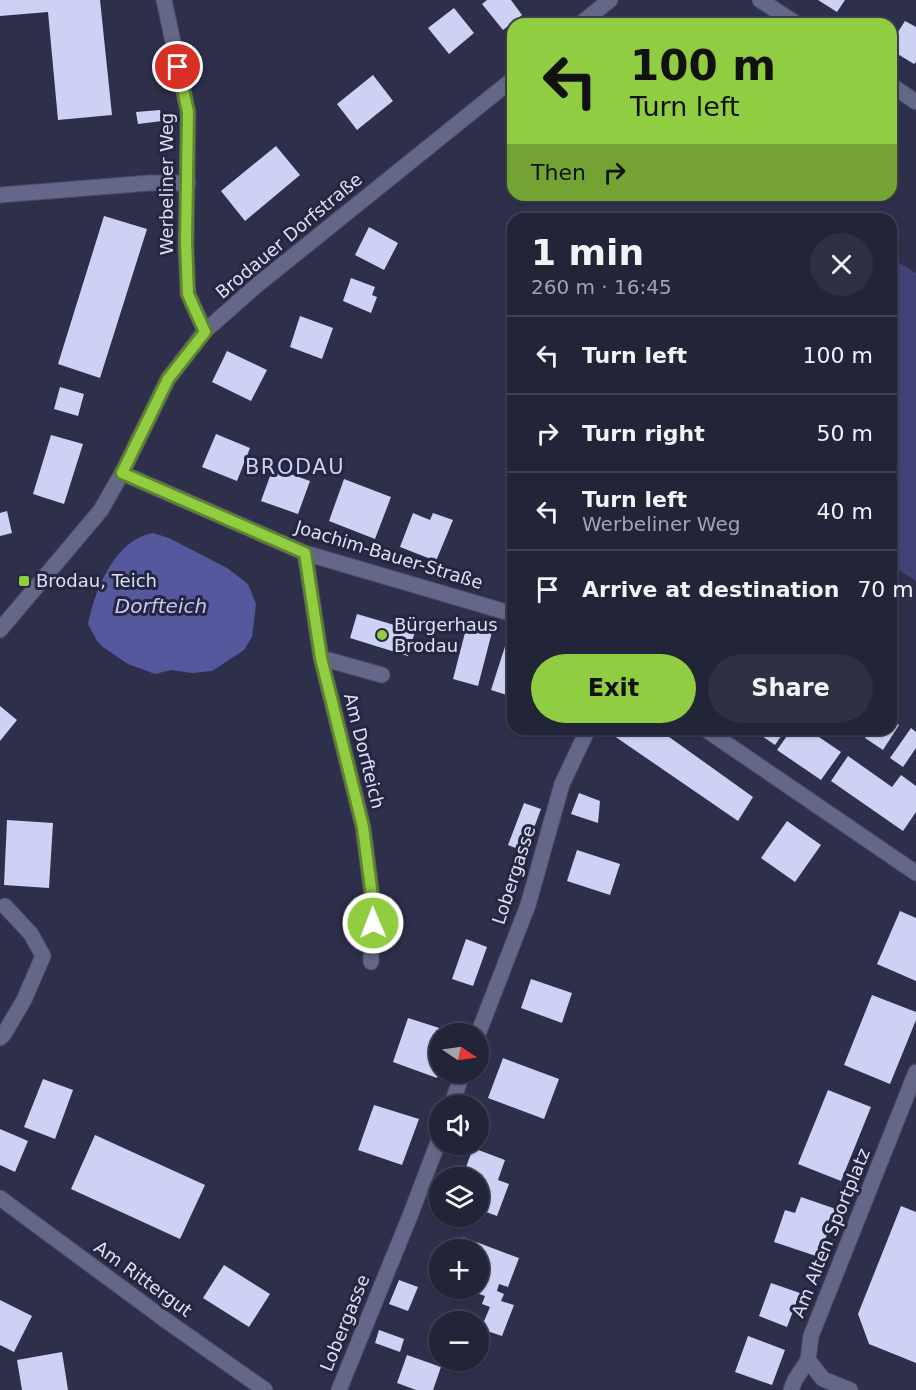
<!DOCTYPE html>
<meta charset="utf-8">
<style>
:root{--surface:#222438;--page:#2e3043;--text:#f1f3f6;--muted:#a2a4ae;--line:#3f4153;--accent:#90cd40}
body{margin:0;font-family:"DejaVu Sans",sans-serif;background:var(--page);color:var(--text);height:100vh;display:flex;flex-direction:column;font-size:22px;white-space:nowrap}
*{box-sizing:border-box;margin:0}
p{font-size:20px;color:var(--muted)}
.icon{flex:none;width:33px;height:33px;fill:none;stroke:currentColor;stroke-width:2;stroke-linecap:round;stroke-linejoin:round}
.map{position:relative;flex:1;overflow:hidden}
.sheet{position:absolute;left:507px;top:213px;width:390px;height:522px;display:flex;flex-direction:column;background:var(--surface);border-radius:18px;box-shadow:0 2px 4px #0004,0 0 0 2px var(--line)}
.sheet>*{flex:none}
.banner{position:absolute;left:507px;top:18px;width:390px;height:183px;border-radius:18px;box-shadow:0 2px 4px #0004,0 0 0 2px var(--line);background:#90cd40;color:#111;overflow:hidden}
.needle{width:39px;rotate:103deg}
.controls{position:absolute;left:429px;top:1023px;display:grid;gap:12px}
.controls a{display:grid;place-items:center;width:60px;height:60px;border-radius:50%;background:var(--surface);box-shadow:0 2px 4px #0004,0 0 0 2px var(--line);font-size:30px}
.pin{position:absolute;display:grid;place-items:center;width:51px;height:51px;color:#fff;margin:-26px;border:3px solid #fff;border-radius:50%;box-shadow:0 2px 6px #0007}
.me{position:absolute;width:66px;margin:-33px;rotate:359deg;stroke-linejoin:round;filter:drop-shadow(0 0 4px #0008)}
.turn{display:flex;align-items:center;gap:21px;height:126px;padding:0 24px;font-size:27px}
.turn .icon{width:78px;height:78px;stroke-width:2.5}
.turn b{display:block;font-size:42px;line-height:51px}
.then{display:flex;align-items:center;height:57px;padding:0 24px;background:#0003;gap:12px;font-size:22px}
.round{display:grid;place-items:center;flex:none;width:63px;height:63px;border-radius:32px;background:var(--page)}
.head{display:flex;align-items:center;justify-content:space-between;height:102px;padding:0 24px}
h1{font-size:36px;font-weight:700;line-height:45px}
.action{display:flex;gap:12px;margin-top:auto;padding:12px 24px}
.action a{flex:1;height:69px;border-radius:36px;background:var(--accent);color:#111;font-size:24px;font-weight:700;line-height:69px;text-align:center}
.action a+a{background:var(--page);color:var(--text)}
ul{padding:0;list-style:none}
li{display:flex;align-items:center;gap:18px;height:78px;padding:0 24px;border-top:2px solid var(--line)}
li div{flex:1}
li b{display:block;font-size:22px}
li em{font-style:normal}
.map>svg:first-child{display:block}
.green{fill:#404278}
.water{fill:#56589e}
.building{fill:#cdd1f4}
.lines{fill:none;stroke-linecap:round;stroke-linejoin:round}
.minor-casing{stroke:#4a4c66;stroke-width:17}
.minor{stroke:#646787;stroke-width:15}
.route-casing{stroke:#5e852a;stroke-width:15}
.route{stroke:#90cd40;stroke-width:10}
.poi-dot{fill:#90cd40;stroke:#252641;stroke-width:2}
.labels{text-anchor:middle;stroke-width:6;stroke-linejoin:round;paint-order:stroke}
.street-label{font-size:18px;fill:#dde0f1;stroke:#252641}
.poi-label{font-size:18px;fill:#dde0f1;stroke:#252641;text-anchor:start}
.water-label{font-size:20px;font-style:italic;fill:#c4c9f1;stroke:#252641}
.quarter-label{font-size:21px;letter-spacing:1.5px;fill:#cbcff2;stroke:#252641}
</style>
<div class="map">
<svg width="916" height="1390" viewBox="0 0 916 1390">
<rect width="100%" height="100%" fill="#2e304b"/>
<path class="green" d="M 891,258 L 916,273 L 916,581 L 891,565 Z"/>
<path class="water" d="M 153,533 L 169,538 L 227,568 L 248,584 L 256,604 L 252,637 L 244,650 L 212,671 L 192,673 L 171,670 L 155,674 L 128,664 L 103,647 L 97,641 L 88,624 C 95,590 115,539 153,533 Z"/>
<path class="building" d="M 0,0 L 100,0 L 112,115 L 58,120 L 48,12 L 0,16 Z
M 487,0 L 511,0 L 522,15 L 503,30 L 482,4 Z
M 818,0 L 845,0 L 837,12 Z
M 454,8 L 474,33 L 449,54 L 428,28 Z
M 905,21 L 916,27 L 916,62 L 914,64 L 891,50 L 891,43 Z
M 373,75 L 393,101 L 357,130 L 337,104 Z
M 160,110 L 162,121 L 138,124 L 136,112 Z
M 276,146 L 300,175 L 245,221 L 221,191 Z
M 104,216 L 147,229 L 100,378 L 58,364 Z
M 369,227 L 398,243 L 384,270 L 355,255 Z
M 351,278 L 375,287 L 372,295 L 377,297 L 371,313 L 343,301 Z
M 300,316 L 333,328 L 322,359 L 290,347 Z
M 227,351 L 267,370 L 251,401 L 212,382 Z
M 60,387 L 84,394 L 78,416 L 54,409 Z
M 216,434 L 250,448 L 237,481 L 202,467 Z
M 51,435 L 83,444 L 64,504 L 33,494 Z
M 273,468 L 310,481 L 298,514 L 261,501 Z
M 344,479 L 391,497 L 375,539 L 329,521 Z
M 7,511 L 12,533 L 0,536 L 0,513 Z
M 413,513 L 430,520 L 433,513 L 453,520 L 436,561 L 400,547 Z
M 357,614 L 415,631 L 408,656 L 350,638 Z
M 467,625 L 492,632 L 478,686 L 453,679 Z
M 510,631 L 513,632 L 513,697 L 491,690 Z
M 0,706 L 17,720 L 0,741 Z
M 891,720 L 899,725 L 883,750 L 865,738 L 870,729 L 891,729 Z
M 911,728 L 916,732 L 916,748 L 903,767 L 890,758 Z
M 604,729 L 658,729 L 753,797 L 738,821 Z
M 752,729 L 786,729 L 775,745 Z
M 792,729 L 820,729 L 816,735 L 841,752 L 821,780 L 777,750 Z
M 848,756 L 892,787 L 901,775 L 916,786 L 916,812 L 903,831 L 831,781 Z
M 579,793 L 600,801 L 598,823 L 571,814 Z
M 524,803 L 541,809 L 525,852 L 508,845 Z
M 7,820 L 53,823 L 49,888 L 4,885 Z
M 787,821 L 821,845 L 795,882 L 761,858 Z
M 577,850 L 620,864 L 610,895 L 567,881 Z
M 900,911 L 916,918 L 916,981 L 877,964 Z
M 466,939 L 487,947 L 473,986 L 452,979 Z
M 531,979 L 572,993 L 562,1023 L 521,1008 Z
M 872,995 L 916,1012 L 916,1020 L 890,1084 L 844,1065 Z
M 408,1018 L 455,1033 L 440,1034 L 440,1070 L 437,1078 L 393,1062 Z
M 503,1058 L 559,1079 L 544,1119 L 488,1098 Z
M 43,1079 L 73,1090 L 55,1139 L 24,1127 Z
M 828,1090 L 871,1107 L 841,1181 L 798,1164 Z
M 374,1105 L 419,1119 L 402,1165 L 358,1150 Z
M 0,1129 L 28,1141 L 15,1172 L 0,1165 Z
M 95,1135 L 205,1185 L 180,1239 L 71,1189 Z
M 473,1148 L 505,1160 L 498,1180 L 509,1184 L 497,1216 L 478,1209 L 478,1178 L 462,1178 Z
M 801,1197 L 836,1209 L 819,1257 L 774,1242 L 785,1210 L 795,1213 Z
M 901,1206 L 916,1212 L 916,1363 L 869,1344 L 858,1314 Z
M 463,1237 L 519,1258 L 508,1287 L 499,1284 L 497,1291 L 504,1294 L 501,1301 L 514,1305 L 502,1336 L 487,1331 L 483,1341 L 478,1340 L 478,1325 L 482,1326 L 490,1307 L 482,1304 L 485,1296 L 465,1289 L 478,1288 L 478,1250 L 458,1250 Z
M 224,1265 L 270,1294 L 249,1327 L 203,1298 Z
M 399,1280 L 418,1287 L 408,1311 L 389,1304 Z
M 771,1283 L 800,1293 L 787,1327 L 759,1316 Z
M 444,1288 L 463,1288 L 460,1298 L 443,1291 Z
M 0,1300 L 32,1316 L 14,1352 L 0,1345 Z
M 379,1330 L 404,1339 L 400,1352 L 375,1343 Z
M 748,1336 L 785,1350 L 772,1385 L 735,1372 Z
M 62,1352 L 68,1390 L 22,1390 L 17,1360 Z
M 407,1355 L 441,1367 L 433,1390 L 416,1390 L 397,1383 Z"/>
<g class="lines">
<defs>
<path id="minor" d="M 164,0 L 188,112 L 186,248 L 188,294 L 205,331
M 760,0 L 797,24
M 580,24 L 610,0
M 891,85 L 916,102
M 0,195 L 149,183 L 188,183
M 122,473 L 305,553 L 513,614
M 305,553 L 321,658 L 363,827 L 373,904 L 371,962
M 0,630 L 101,510 L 122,473 L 168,379 L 205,331 L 256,286 L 513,79
M 321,658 L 382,675
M 705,729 L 916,873
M 478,1034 L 528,905 L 562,784 L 588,729
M 0,1038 L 4,1034 L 24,1000 L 43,956 L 31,934 L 5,906
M 451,1106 L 463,1072
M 0,1198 L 164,1319 L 265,1390
M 339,1390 L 410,1216 L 440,1137
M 791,1390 L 795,1380 L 808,1360
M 850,1390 L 823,1379 L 808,1360 L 811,1336 L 916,1072"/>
</defs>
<use href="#minor" class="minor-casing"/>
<use href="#minor" class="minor"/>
</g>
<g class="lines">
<defs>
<path id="route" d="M 178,67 L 188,112 L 186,242 L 188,294 L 205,332 L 168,379 L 122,473 L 305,553 L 321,658 L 363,827 L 373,904 L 373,923"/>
</defs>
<use href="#route" class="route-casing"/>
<use href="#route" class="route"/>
</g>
<g class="poi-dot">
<rect x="18" y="575" width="12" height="12" rx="3"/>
<circle cx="382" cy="635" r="6"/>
</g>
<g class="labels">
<g class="street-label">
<text transform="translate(167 184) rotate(-90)" y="6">Werbeliner Weg</text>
<text transform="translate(289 236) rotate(-40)" y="6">Brodauer Dorfstraße</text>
<text transform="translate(389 555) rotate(17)" y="6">Joachim-Bauer-Straße</text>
<text transform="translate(364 751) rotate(76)" y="6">Am Dorfteich</text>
<text transform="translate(514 875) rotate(-72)" y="6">Lobergasse</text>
<text transform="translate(831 1233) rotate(-68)" y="6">Am Alten Sportplatz</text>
<text transform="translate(143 1279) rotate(36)" y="6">Am Rittergut</text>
<text transform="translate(345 1323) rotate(-68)" y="6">Lobergasse</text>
</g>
<g class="poi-label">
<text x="36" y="587">Brodau, Teich</text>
<text x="394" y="631">Bürgerhaus<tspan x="394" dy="21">Brodau</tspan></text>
</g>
<g class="water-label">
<text x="161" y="613">Dorfteich</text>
</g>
<g class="quarter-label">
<text x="295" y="474">BRODAU</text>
</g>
</g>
</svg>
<div class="controls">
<a><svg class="needle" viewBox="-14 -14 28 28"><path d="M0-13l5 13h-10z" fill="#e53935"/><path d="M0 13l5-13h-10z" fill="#a2a4ae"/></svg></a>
<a><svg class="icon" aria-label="sound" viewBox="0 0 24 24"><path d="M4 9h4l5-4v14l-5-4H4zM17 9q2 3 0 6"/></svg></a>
<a><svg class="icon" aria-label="layers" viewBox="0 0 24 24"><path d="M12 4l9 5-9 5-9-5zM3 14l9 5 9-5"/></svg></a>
<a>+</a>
<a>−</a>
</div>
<div class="pin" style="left:178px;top:67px;background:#d93025"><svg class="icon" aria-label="arrive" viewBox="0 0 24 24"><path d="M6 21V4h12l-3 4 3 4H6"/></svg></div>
<svg class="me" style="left:373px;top:923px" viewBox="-20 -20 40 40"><circle r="17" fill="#90cd40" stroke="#fff" stroke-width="3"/><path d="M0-11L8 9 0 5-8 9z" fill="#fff"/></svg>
<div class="banner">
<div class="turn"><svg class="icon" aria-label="left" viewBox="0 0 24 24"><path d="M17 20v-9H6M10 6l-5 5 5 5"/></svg><div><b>100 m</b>Turn left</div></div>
<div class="then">Then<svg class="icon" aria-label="right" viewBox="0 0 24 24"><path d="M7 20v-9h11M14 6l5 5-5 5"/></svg></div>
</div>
<section class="sheet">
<div class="head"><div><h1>1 min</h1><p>260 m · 16:45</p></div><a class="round"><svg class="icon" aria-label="close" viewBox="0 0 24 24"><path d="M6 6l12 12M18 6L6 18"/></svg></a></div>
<ul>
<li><svg class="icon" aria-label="left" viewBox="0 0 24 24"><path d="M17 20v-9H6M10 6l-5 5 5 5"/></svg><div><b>Turn left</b></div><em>100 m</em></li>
<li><svg class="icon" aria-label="right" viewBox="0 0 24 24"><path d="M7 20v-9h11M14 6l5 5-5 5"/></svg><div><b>Turn right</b></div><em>50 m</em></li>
<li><svg class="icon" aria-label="left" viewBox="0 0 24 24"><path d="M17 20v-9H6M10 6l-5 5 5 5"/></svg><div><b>Turn left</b><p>Werbeliner Weg</p></div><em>40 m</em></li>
<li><svg class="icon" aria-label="arrive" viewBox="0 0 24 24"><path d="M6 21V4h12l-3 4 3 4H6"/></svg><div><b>Arrive at destination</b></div><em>70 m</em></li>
</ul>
<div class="action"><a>Exit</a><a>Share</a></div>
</section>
</div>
